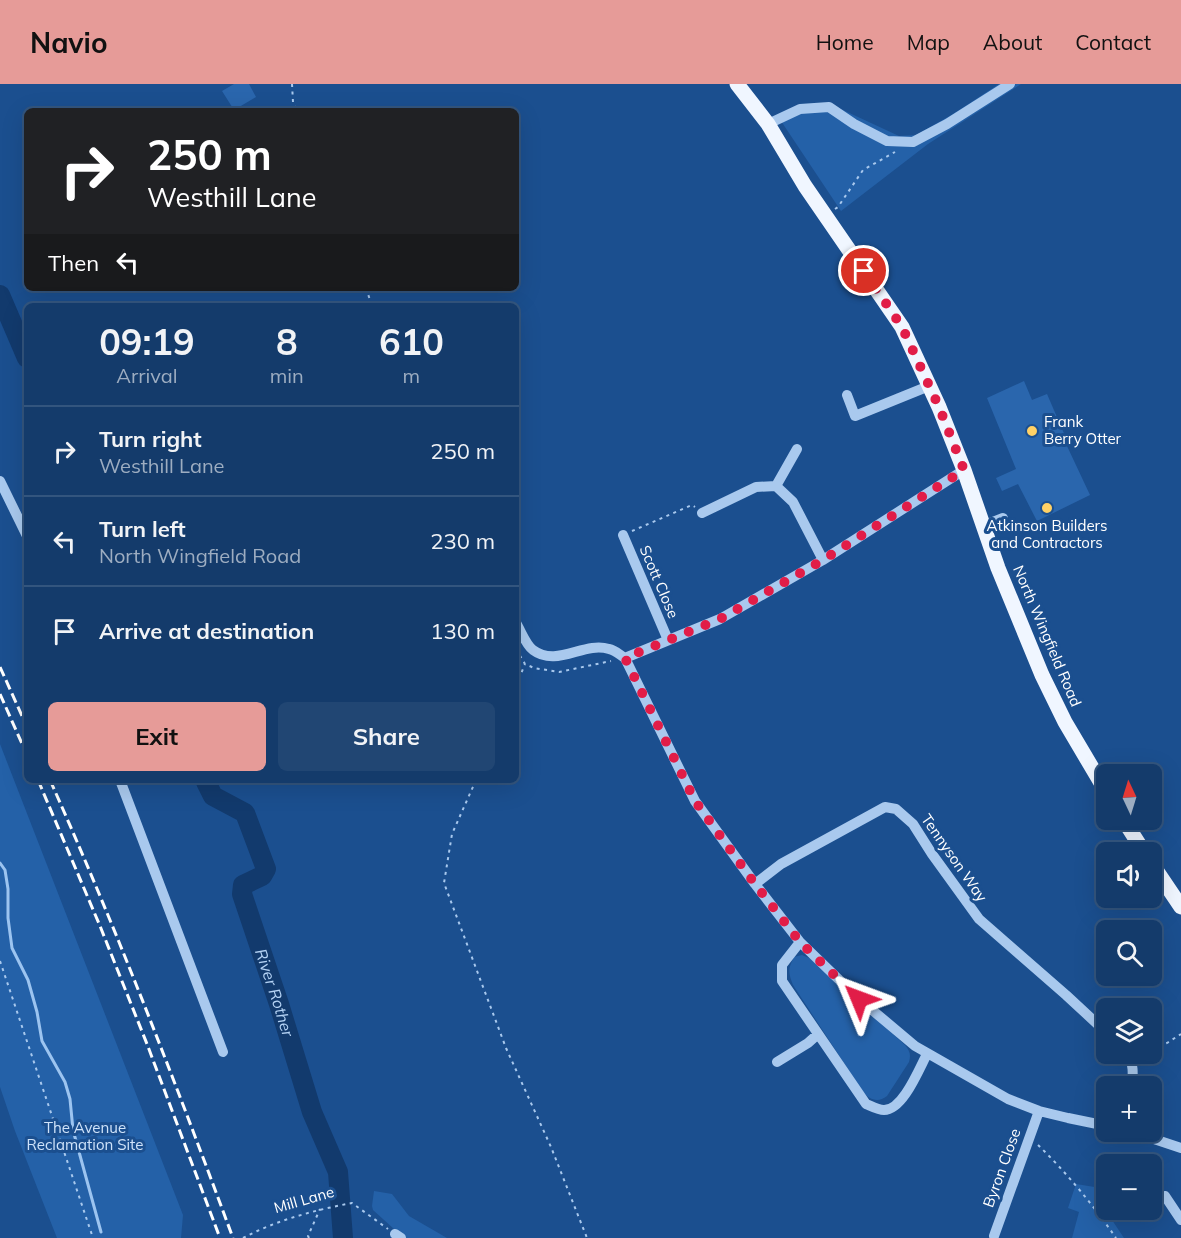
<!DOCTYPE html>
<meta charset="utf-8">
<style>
:root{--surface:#143b6b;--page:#214673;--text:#f1f3f6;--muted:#9dadc1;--line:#33557e;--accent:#e69b98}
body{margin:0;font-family:Mulish,sans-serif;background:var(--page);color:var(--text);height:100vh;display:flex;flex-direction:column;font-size:22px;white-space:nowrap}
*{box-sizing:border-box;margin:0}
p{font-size:20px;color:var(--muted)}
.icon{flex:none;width:33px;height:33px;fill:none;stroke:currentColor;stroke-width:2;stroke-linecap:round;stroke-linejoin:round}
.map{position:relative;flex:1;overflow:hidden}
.details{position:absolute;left:24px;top:219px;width:495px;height:480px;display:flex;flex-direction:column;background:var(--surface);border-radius:9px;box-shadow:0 6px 24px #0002,0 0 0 2px var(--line)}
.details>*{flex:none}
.banner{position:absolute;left:24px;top:24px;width:495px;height:183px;border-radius:9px;box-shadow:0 6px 24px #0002,0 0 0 2px var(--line);background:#202124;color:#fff;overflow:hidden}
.needle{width:39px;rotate:356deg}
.controls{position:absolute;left:1096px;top:680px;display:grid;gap:12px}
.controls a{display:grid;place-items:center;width:66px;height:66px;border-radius:9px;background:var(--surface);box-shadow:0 6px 24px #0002,0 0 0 2px var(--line);font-size:30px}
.pin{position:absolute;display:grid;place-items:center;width:51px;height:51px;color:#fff;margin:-26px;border:3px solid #fff;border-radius:50%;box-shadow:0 2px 6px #0007}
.me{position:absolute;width:66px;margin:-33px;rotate:314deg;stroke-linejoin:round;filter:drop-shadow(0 0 4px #0008)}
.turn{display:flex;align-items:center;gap:21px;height:126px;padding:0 24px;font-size:27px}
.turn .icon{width:78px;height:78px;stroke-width:2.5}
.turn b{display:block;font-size:42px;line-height:51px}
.then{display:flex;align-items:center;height:57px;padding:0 24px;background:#0003;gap:12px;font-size:22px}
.eta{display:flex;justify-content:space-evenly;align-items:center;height:102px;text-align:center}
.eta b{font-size:36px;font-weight:700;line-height:42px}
.primary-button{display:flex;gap:12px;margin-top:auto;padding:12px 24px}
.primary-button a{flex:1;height:69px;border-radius:9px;background:var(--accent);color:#111;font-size:24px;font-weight:700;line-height:69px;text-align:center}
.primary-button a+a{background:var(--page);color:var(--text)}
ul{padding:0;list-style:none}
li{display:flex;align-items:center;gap:18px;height:90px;padding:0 24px;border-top:2px solid var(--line)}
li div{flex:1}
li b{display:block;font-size:22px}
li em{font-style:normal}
header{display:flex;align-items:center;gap:36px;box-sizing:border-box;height:84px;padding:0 30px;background:var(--accent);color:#111}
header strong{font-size:28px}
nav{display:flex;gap:33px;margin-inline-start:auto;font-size:21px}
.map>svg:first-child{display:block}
.green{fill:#2461a8}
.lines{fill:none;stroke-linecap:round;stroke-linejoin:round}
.stream{stroke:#9cc4f0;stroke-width:3}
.river{stroke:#123a6d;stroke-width:20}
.building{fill:#2a66ad}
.path{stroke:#a9c9ee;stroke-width:2;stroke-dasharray:3 4.5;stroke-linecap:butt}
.minor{stroke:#a9c9ee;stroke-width:10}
.major{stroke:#f0f6ff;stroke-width:15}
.rail{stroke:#fff;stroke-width:3;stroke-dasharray:10 4.5;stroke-linecap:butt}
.route{stroke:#e11d48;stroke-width:10;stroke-dasharray:0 18}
.poi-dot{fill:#ffd166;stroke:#1b4f8f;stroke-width:2}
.labels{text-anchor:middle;stroke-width:6;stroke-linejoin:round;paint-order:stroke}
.poi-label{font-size:15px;fill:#fff;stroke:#1b4f8f;text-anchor:start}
.street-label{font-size:15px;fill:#fff;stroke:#1b4f8f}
.park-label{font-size:15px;fill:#cfe3fa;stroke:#1b4f8f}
.water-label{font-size:16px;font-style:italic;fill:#b5d3f5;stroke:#1b4f8f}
</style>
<header>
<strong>Navio</strong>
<nav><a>Home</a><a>Map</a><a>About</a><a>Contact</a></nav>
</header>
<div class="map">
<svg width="1181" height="1154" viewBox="0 0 1181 1154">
<rect width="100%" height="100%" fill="#1b4f8f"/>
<path class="green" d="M 999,0 L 1021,0 L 928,60 L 841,127 L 777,31 L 830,20 L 899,52 L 916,51 L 953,30 Z
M 0,660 L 183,1131 L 181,1154 L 57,1154 L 15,1047 L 0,1003 Z
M 802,871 L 811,875 L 905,961 C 910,967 911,971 909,978 L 887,1012 C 878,1019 870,1016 863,1008 L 793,901 C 788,888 788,885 794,873 Z
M 1076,1100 L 1107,1105 L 1107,1123 L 1104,1124 L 1124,1154 L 1072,1154 L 1079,1128 L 1068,1124 Z
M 374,1107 L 392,1110 L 409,1132 L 447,1154 L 404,1154 L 373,1126 L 372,1122 Z"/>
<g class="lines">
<path class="stream" d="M 0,779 L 5,786 L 8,805 L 8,834 L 12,864 L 28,896 L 37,928 L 42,957 L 65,998 L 70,1015 L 73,1046 L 101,1148"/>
<g class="river">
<path d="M 0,211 L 27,274"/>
<path id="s1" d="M 207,696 L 206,698 L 213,712 L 245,729 L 266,785 L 262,792 L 243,801 L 242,810 L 279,920 L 312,1028 L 338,1088 L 343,1154"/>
</g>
</g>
<path class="building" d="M 234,0 L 249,0 L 256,13 L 234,26 L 222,7 Z
M 1024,297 L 1032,316 L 1047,310 L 1069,361 L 1067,362 L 1090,411 L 1037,437 L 1018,400 L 1002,407 L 996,394 L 1016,385 L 987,314 Z"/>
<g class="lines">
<path class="path" d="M 292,0 L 293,18 L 297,27
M 835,125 L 838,123 L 863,86 L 895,68
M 366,204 L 372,222
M 632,447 L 692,421 L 695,423
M 516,565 L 525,580 L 534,584 L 559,588 L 611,577
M 516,602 L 525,580
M 476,696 L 452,750 L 444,799 L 506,964 L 551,1063 L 587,1154
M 0,877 L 93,1154
M 1152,964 L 1167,959 L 1181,950
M 1038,1061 C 1066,1088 1094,1122 1116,1154
M 243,1154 C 277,1136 315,1126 352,1119 L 388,1145
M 309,1154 L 308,1152 L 320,1125"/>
<path class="minor" d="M 768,40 L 800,25 L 829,23 L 854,40 L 887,57 L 913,58 L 947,40 L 1010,0
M 847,311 L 855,332 L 929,302
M 0,397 L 27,452
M 776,402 L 797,365
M 702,429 L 756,403 L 776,402 L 793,418 L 823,476
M 983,442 L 1003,434
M 623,451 L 668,556
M 516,539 C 521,547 526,561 533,566 C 557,584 584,557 609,565 C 615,566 620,571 625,574
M 625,574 L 695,717 L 755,800 L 800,858 L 859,915 L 915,962 L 1008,1015 L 1039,1027 L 1068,1034 L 1107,1042
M 625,574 L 720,535 L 823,476 L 964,386
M 120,696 L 223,968
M 755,800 L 781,780 L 885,723 L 896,725 L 913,740 L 932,770 L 979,835 L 1066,911 L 1107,949
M 800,858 L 782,881 L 782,897 L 866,1020 C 871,1022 878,1026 884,1026 C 903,1026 919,985 927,970
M 1127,969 C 1134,978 1133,991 1132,1002
M 777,978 L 808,959 L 818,950
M 1130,1047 L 1181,1064
M 1165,1112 L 1181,1136
M 395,1150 L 401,1154
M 994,1152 L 1039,1027"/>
<path class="major" d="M 737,0 L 768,40 L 805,102 L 902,243 L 939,323 L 964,386 L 998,484 L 1042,591 L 1065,638 L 1107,709
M 1123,735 L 1144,768
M 1152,780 L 1181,823"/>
<path class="rail" d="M 0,583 L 27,643
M 0,610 L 27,671
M 38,696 L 100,842 L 147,960 L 220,1154
M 50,696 C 117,846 176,1000 233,1154"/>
</g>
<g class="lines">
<path class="route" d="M 859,915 L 800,858 L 755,800 L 695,717 L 625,574 L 720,535 L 823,476 L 964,386 L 939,323 L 902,243 L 864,187"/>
</g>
<g class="poi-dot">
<circle cx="1032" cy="347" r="6"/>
<circle cx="1047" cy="424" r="6"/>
</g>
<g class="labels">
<g class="poi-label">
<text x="1044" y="343">Frank<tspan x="1044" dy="17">Berry Otter</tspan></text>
<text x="1047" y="447" text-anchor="middle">Atkinson Builders<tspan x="1047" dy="17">and Contractors</tspan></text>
</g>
<g class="street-label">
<text transform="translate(659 498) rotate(67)" y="5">Scott Close</text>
<text transform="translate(1047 552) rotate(67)" y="5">North Wingfield Road</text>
<text transform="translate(954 774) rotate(55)" y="5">Tennyson Way</text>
<text transform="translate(1002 1084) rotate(-70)" y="5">Byron Close</text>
<text transform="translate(304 1116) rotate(-16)" y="5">Mill Lane</text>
</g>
<g class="park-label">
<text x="85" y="1049">The Avenue<tspan x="85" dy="17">Reclamation Site</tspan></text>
</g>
<g class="water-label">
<text dy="6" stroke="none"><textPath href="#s1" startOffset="256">River Rother</textPath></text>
</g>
</g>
</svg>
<div class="controls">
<a><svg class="needle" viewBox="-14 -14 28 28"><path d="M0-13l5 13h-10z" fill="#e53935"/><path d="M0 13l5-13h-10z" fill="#9dadc1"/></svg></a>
<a><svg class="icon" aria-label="sound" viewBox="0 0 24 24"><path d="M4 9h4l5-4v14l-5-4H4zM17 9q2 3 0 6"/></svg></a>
<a><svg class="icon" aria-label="search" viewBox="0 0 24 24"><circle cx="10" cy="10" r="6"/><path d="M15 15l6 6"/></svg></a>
<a><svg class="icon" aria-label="layers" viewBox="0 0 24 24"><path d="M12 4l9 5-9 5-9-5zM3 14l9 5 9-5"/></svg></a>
<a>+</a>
<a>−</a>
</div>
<div class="pin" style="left:864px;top:187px;background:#d93025"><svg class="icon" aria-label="arrive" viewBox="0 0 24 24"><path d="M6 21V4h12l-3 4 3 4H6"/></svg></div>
<svg class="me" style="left:859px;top:915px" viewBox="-20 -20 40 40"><path d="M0-17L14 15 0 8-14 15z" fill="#e11d48" stroke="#fff" stroke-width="4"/></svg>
<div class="banner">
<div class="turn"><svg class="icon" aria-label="right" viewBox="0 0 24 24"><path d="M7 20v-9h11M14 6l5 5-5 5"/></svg><div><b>250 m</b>Westhill Lane</div></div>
<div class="then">Then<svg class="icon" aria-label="left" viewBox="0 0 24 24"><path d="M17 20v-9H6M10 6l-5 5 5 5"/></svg></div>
</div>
<section class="details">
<div class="eta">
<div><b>09:19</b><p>Arrival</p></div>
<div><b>8</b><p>min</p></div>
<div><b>610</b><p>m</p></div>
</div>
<ul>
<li><svg class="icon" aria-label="right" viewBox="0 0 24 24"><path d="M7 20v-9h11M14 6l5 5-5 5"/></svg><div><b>Turn right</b><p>Westhill Lane</p></div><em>250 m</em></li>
<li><svg class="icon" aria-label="left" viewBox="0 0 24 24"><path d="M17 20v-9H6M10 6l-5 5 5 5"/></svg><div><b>Turn left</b><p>North Wingfield Road</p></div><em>230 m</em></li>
<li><svg class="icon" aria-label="arrive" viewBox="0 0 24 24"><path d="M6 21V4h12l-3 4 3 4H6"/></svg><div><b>Arrive at destination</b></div><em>130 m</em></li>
</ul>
<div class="primary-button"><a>Exit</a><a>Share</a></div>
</section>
</div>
